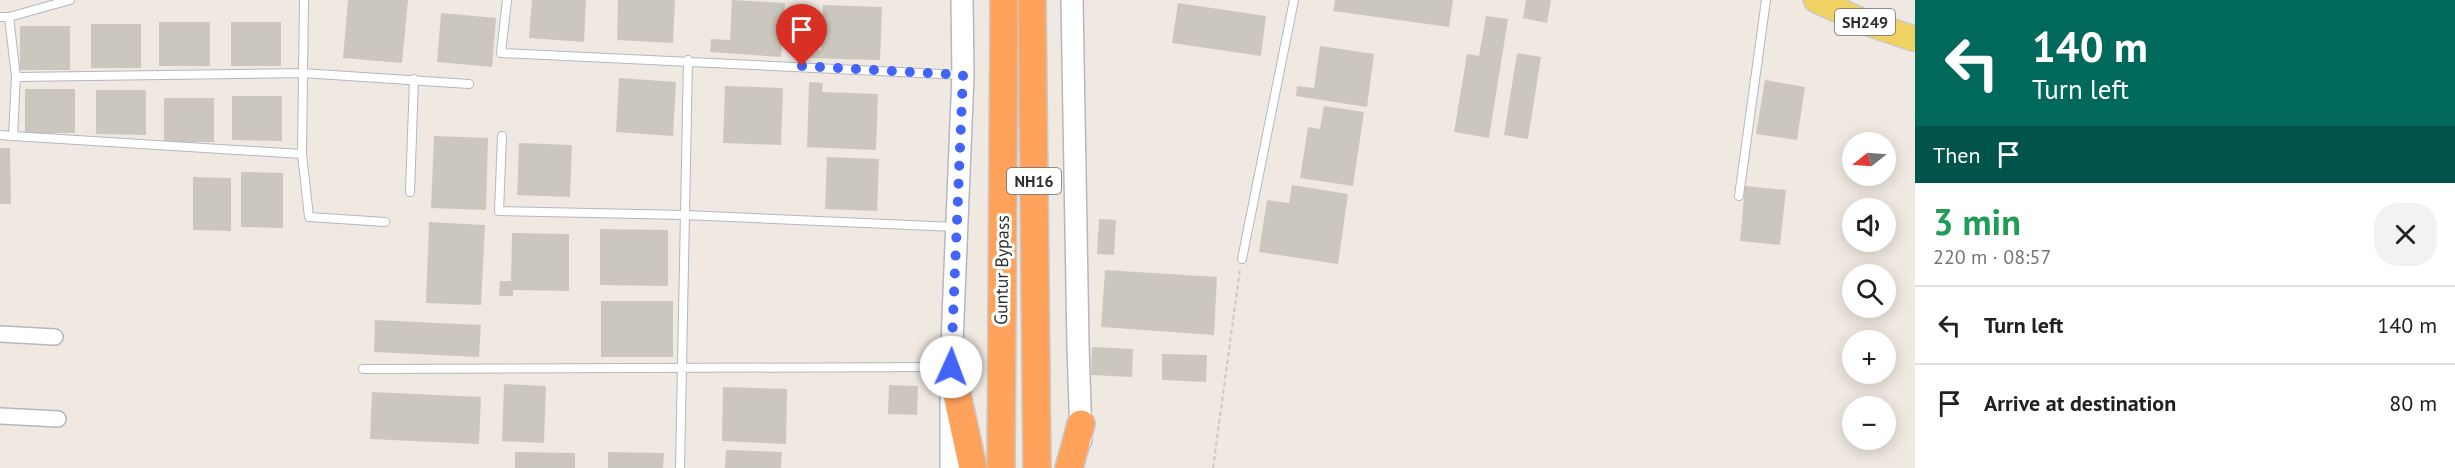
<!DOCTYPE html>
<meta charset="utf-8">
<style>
:root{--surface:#fff;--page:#f2f2f2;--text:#202124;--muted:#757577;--line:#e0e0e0}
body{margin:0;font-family:"PT Sans",sans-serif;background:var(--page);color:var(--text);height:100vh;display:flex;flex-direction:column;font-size:22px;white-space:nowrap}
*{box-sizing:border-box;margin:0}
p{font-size:20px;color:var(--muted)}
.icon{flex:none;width:33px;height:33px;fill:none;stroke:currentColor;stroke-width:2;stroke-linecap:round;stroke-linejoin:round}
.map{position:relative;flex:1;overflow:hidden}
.side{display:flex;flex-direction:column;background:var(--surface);width:540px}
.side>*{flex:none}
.banner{background:#00695c;color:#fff;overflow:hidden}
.needle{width:39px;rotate:253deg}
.tools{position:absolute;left:1842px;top:132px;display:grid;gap:12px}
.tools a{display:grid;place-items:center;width:54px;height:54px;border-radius:50%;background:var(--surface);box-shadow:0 3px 15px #0003;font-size:30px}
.pin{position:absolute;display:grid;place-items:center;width:51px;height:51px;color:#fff;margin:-62px -26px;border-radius:50% 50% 50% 0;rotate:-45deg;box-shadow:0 0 6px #0007}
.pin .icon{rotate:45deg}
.me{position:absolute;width:66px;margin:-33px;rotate:2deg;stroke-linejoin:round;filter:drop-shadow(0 0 4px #0008)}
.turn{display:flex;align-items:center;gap:21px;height:126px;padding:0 18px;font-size:27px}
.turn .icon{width:78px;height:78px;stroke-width:2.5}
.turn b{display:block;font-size:42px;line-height:51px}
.then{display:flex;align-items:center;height:57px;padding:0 18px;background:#0003;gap:12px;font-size:22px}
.round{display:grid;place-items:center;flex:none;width:63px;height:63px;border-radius:24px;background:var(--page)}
.head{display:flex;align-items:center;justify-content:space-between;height:102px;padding:0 18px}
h1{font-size:36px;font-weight:600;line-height:45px;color:#1e9e55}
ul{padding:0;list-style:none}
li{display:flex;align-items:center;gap:18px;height:78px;padding:0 18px;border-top:2px solid var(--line)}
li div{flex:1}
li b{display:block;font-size:22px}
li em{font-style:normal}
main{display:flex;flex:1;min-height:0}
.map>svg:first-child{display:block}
.building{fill:#cbc7bf}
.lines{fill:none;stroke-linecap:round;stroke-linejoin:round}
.lane-casing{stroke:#b4b7c1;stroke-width:10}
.street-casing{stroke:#b4b7c1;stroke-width:18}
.secondary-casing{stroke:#b4b7c1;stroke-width:24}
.primary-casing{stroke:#c9c9c9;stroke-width:27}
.highway-casing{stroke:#c9c9c9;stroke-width:30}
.path{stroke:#c9c9c9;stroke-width:2;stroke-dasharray:4.5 3;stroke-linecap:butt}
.lane{stroke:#fff;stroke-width:8}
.street{stroke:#fff;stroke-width:15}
.secondary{stroke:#fff;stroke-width:21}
.primary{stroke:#f2d163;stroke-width:24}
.highway{stroke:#ffa35c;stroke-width:27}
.route{stroke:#4264fb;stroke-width:10;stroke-dasharray:0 18}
.labels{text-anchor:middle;stroke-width:6;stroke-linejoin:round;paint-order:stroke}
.shield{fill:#fff;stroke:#6d6d6d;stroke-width:1.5}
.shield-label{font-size:16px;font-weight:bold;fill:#2e2e2e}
.street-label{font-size:18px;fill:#2e2e2e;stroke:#fff}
</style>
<main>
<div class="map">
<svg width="1915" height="468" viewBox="0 0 1915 468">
<rect width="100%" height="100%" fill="#efe9e1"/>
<path class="building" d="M 348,0 L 408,0 L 402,63 L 343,58 Z
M 532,0 L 586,0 L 584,42 L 529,38 Z
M 618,0 L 675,0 L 673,43 L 617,40 Z
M 732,0 L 785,3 L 781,57 L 710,52 L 711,39 L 730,40 Z
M 1335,0 L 1453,0 L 1449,27 L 1333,11 Z
M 1526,0 L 1551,0 L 1547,23 L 1523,18 Z
M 1178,3 L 1266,16 L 1261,56 L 1172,43 Z
M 823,5 L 882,7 L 880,60 L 807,58 L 807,49 L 821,50 Z
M 441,13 L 496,18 L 492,67 L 437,62 Z
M 1486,16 L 1508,19 L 1489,138 L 1454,132 L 1467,54 L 1479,56 Z
M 159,22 L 210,22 L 210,66 L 159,66 Z
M 231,22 L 281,22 L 281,66 L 231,66 Z
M 91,24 L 141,24 L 141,68 L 91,68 Z
M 20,26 L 70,26 L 70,70 L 20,70 Z
M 1320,46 L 1374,54 L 1367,107 L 1296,96 L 1297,86 L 1314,88 Z
M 1517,53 L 1541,57 L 1528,139 L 1504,135 Z
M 619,78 L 676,82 L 673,136 L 616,132 Z
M 1765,80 L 1805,87 L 1797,140 L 1756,134 Z
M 809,82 L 823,83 L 822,92 L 878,94 L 876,150 L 807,147 Z
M 725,86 L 783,88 L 781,145 L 723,143 Z
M 25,89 L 75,89 L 75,133 L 25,133 Z
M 96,90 L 146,90 L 146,135 L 96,134 Z
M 232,96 L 282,96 L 282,141 L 232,140 Z
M 164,98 L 214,98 L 214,142 L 164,142 Z
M 1324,106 L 1364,112 L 1353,186 L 1300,178 L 1308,127 L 1320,129 Z
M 434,136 L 488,138 L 486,210 L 431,208 Z
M 519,143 L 572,145 L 570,197 L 517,195 Z
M 0,148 L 10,148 L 11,204 L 0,204 Z
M 827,157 L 879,159 L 877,211 L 825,209 Z
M 241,172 L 283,173 L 283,228 L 241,227 Z
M 193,177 L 231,178 L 231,231 L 193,230 Z
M 1292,185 L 1348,194 L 1338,264 L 1259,252 L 1267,200 L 1289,203 Z
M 1745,186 L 1786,190 L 1780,245 L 1740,241 Z
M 1099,219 L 1116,220 L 1114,255 L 1097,254 Z
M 429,222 L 485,225 L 481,305 L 426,303 Z
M 600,229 L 668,230 L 668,286 L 600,285 Z
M 512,233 L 569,234 L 569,291 L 513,290 L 513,296 L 499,296 L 500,281 L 511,281 Z
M 1105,270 L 1217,277 L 1214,335 L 1101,327 Z
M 601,301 L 673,301 L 673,357 L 601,357 Z
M 375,320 L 481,325 L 479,357 L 374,352 Z
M 1092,347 L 1133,349 L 1132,377 L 1091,375 Z
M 1162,354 L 1207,355 L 1206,382 L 1162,380 Z
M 504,384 L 546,386 L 544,443 L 502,441 Z
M 889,385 L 918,386 L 917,415 L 888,414 Z
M 723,387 L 787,389 L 786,444 L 722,441 Z
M 372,392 L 481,397 L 479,444 L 370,439 Z
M 726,450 L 782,452 L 781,468 L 725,468 Z
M 515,452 L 575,453 L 575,468 L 515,468 Z
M 608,452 L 664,453 L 663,468 L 608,468 Z"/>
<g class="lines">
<defs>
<path id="lane" d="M 304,0 L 302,154 L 309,217 L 385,222
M 507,0 L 501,53 L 962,75
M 0,17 L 9,17 L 70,0
M 16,77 L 302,73 L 469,84
M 0,135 L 13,136 L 16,77 L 9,17
M 13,136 L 302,154
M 502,136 L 499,211 L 685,215 L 955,227
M 410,192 L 414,79
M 1739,196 L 1766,0
M 1242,259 L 1294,0
M 363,369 L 946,367
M 680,468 L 688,60"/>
<path id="street" d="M 0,334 L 55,337
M 0,416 L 58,419"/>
<path id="secondary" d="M 1072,0 L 1078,344 L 1081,440
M 951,468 L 951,367 L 963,75 L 962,0"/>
<path id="primary" d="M 1816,0 L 1864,22 L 1915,39"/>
<path id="highway" d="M 1032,0 L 1037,468
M 951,367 L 973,468
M 1001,468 L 1004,0
M 1069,468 L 1081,424"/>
</defs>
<use href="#lane" class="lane-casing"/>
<use href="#street" class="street-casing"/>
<use href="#secondary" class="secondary-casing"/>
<use href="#primary" class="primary-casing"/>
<use href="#highway" class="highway-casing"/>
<path class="path" d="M 1213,468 L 1240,269"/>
<use href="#lane" class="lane"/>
<use href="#street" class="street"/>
<use href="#secondary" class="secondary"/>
<use href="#primary" class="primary"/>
<use href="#highway" class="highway"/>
</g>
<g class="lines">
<path class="route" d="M 802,66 L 963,75 L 951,367"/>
</g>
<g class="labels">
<g class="shield">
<rect x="1835" y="9" width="60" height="26" rx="4.5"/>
<rect x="1007" y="168" width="54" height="26" rx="4.5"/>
</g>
<g class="shield-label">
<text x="1865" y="28">SH249</text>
<text x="1034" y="187">NH16</text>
</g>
<g class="street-label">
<text transform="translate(1002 270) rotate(-89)" y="6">Guntur Bypass</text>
</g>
</g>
</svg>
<div class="tools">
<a><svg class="needle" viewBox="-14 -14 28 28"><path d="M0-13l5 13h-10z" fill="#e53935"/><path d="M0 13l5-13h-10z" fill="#757577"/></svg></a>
<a><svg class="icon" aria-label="sound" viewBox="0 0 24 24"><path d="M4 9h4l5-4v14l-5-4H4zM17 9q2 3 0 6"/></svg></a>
<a><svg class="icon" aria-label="search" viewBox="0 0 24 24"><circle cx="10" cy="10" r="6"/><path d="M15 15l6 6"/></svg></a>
<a>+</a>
<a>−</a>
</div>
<div class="pin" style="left:802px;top:66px;background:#d93025"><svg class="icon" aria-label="arrive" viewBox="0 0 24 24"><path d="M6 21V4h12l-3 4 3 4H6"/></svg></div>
<svg class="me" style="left:951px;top:367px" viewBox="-20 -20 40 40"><circle r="19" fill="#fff"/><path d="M0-13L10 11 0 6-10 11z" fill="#4264fb"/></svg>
</div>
<section class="side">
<div class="banner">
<div class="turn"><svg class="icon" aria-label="left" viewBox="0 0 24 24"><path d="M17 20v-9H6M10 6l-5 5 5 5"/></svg><div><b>140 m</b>Turn left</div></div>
<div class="then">Then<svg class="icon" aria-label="arrive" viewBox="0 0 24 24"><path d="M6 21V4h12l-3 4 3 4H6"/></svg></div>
</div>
<div class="head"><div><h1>3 min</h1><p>220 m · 08:57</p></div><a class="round"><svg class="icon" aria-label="close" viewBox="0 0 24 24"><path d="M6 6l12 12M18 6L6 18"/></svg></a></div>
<ul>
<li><svg class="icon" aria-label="left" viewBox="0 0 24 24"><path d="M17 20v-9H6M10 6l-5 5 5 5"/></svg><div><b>Turn left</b></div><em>140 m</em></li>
<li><svg class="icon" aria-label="arrive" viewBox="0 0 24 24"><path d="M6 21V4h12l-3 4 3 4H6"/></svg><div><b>Arrive at destination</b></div><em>80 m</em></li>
</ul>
</section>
</main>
